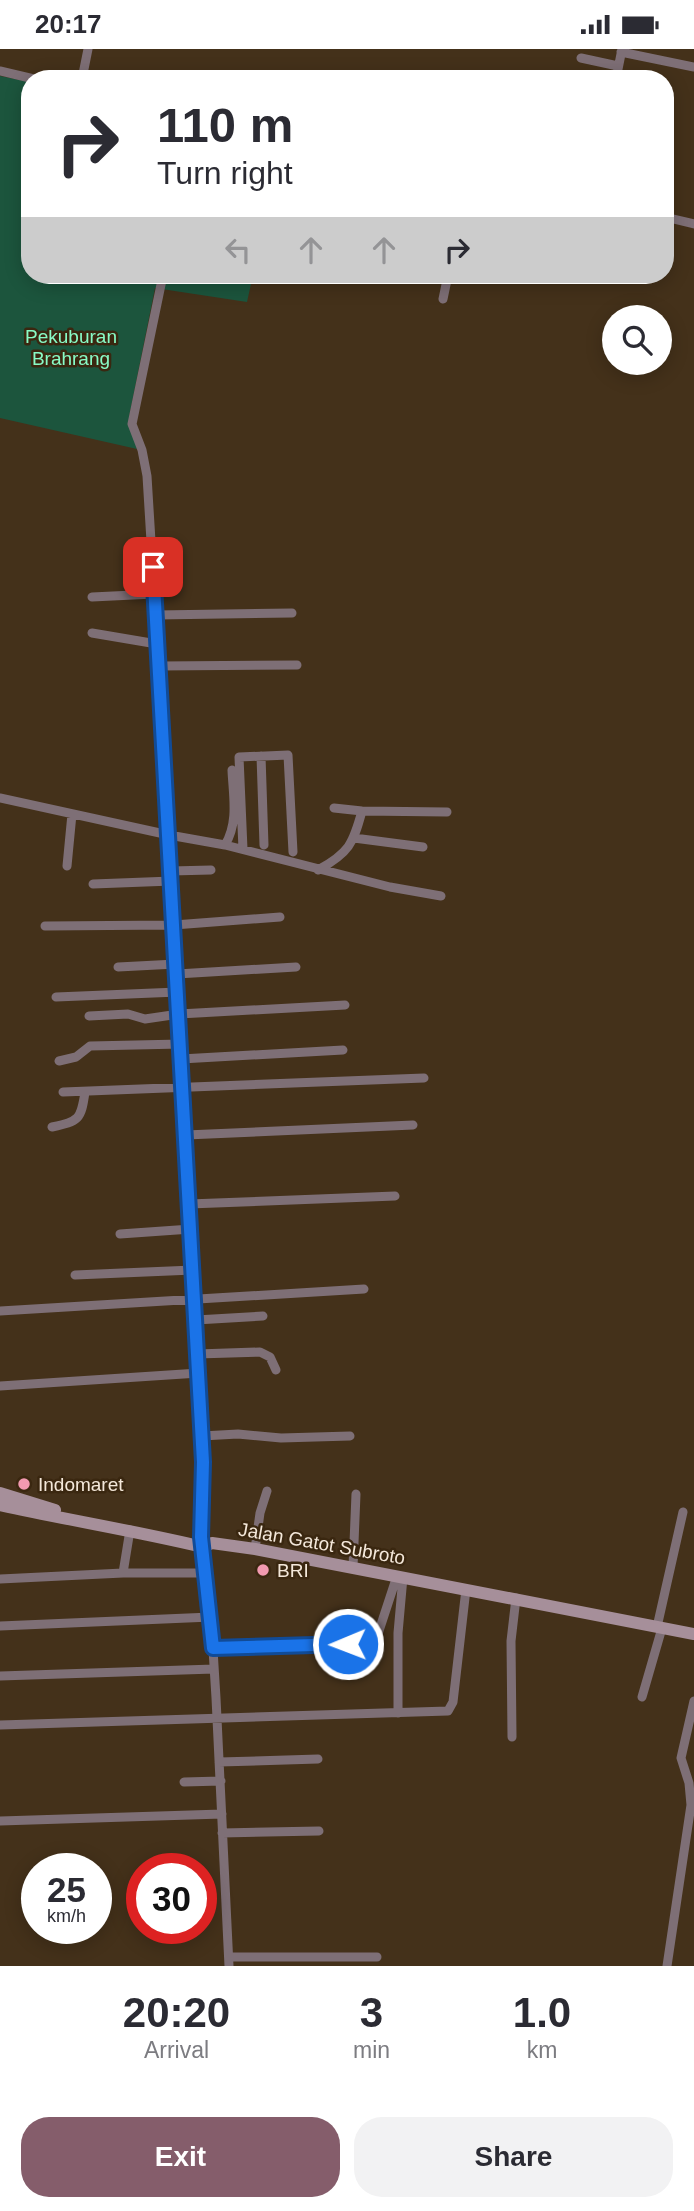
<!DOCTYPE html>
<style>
:root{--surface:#fff;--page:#f2f2f3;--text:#2b2b33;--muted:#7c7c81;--accent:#855d6b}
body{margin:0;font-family:Arial,sans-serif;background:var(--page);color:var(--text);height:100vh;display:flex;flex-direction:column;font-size:26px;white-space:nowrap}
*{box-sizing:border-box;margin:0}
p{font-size:23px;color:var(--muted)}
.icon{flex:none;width:38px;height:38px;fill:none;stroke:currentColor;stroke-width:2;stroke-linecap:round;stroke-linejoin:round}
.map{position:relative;height:1917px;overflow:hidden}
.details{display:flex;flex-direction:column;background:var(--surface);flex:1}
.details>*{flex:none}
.hud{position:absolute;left:21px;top:21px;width:653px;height:214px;border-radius:28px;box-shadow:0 4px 18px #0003;background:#fff;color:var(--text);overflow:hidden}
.tools{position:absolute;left:602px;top:256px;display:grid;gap:14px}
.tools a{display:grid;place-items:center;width:70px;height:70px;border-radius:50%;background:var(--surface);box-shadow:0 4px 18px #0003;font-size:35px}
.speed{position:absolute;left:21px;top:1804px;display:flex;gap:14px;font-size:35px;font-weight:700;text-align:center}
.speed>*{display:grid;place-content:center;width:91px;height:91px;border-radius:50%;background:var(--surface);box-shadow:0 4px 18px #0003;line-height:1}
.speed small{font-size:18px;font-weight:400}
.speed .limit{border:10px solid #d22;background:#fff;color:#111}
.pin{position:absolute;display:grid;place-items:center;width:60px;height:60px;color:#fff;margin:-30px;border-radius:14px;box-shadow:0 4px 10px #0006}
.me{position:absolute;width:77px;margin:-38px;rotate:269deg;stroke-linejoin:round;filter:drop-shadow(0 0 5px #0008)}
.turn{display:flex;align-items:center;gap:24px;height:147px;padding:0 21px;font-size:32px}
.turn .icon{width:91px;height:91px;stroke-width:2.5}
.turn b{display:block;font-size:49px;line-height:60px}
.lanes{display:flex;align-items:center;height:66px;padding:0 21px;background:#0003;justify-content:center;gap:35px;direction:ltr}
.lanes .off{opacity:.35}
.eta{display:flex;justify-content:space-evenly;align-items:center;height:119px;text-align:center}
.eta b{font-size:42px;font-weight:800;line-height:49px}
.button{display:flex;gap:14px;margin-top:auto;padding:14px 21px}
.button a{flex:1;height:80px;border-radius:28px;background:var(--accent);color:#fff;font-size:28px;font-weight:800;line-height:80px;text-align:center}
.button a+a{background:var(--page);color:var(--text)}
.status{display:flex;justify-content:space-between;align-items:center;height:49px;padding:0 35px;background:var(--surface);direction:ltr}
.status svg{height:19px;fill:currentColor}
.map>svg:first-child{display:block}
.green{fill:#1c553d}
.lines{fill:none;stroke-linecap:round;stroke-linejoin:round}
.minor{stroke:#7e6f76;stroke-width:9}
.secondary{stroke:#a68f9a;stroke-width:12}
.route-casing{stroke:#114b97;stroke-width:18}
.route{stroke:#1a73e8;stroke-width:12}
.poi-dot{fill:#f29ab0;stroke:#3a2710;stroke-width:2.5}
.labels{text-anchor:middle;stroke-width:5;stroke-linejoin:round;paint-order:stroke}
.park-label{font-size:19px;fill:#88fbc6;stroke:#3a2710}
.poi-label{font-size:19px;fill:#f4e8da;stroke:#3a2710;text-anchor:start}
.street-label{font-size:19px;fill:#f4e8da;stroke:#3a2710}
</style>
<div class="status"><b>20:17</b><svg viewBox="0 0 49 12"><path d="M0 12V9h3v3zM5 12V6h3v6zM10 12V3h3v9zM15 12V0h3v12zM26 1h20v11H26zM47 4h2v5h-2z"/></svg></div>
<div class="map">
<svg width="694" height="1917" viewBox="0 0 694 1917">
<rect width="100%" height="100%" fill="#44311a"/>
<path class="green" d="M 0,27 L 30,33 L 30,226 L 253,226 L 247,253 L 155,239 L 129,368 L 137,400 L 0,369 Z"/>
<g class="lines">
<path class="minor" d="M 621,3 L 694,18
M 581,9 L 618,17
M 0,22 L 34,30
M 514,29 L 516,30
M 82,30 L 88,0
M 616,30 L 622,0
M 665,168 L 694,175
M 163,226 L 132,375 L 142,401 L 147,427 L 169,786 L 203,1413 L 201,1488 L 211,1568 L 216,1649 L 229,1917
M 443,250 L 448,226
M 92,548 L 154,545
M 156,566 L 292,564
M 92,584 L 157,595
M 159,617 L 297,616
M 261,707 L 264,796
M 0,749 L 169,786 L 225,796 L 390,838 L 441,847
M 334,759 L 362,762 L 447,763
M 354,789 L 423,798
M 225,796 C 239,773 233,746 232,721
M 243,800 L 239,708 L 288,706 L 293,803
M 67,817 L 72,765
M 318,821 C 349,804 353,795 362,762
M 171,822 L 211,821
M 93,835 L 172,832
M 45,877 L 174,876 L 280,868
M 118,918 L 176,915
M 177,925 L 296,918
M 56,948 L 178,943
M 89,967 L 128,965 L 145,970 L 179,965 L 345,956
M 181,1010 L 343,1001
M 59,1012 L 76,1008 L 90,997 L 181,995
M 63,1043 L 424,1029
M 52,1078 C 79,1072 81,1071 85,1043
M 186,1086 L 413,1076
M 189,1155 L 395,1147
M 120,1185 L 191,1180
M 75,1226 L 193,1221
M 0,1262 L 364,1240
M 196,1271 L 263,1267
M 197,1305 L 260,1303 L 270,1308 L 276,1321
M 0,1337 L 199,1324
M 202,1387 L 238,1385 L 281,1389 L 350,1387
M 255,1500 L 260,1464 L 267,1442
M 353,1518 L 356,1445
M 123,1524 L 130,1481
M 0,1530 L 123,1524 L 206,1524
M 0,1577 L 211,1568
M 657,1578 L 683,1463
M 213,1599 L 348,1595
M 373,1600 L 397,1527
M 0,1627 L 214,1620
M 642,1648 L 662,1579
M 398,1664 L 398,1584 L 403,1528
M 0,1676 L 448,1662 L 453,1653 L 466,1540
M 512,1688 L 511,1592 L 516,1549
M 219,1713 L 318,1710
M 184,1733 L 221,1732
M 0,1772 L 222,1765
M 222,1784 L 319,1782
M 229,1908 L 377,1908
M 667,1917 L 691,1756 L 689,1734 L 681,1709 L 694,1652"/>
<path class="secondary" d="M 0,1444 L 55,1461
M 0,1456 C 68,1471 136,1482 203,1498 L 212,1494 L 255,1500 L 694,1585"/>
</g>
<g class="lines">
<defs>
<path id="route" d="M 153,518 L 203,1413 L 201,1488 L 213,1599 L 348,1595"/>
</defs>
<use href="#route" class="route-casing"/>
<use href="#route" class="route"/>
</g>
<g class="poi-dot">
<circle cx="24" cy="1435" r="7"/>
<circle cx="263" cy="1521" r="7"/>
</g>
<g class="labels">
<g class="park-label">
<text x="71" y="294">Pekuburan<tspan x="71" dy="22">Brahrang</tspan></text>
</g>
<g class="poi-label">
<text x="38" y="1442">Indomaret</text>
<text x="277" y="1528">BRI</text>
</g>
<g class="street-label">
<text transform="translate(322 1494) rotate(10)" y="7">Jalan Gatot Subroto</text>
</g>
</g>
</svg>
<div class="tools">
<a><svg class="icon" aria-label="search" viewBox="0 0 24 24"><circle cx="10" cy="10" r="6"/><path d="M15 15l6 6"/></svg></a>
</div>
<div class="speed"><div>25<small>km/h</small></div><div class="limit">30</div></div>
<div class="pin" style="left:153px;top:518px;background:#d93025"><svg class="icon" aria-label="arrive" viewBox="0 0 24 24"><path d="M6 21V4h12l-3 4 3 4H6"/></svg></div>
<svg class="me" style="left:348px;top:1595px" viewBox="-20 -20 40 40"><circle r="17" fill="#1a73e8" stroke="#fff" stroke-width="3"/><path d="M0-11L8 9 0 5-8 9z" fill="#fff"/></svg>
<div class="hud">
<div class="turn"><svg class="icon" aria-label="right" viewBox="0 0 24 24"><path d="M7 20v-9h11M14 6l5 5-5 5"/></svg><div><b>110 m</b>Turn right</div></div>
<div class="lanes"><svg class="icon off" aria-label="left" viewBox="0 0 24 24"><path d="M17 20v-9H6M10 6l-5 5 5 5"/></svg><svg class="icon off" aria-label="ahead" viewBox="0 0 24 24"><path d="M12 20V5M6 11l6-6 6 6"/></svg><svg class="icon off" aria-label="ahead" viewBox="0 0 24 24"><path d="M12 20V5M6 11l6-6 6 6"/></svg><svg class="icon" aria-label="right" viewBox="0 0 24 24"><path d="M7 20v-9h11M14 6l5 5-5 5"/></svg></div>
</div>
</div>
<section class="details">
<div class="eta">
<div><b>20:20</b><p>Arrival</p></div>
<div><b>3</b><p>min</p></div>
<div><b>1.0</b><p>km</p></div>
</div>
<div class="button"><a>Exit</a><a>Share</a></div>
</section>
